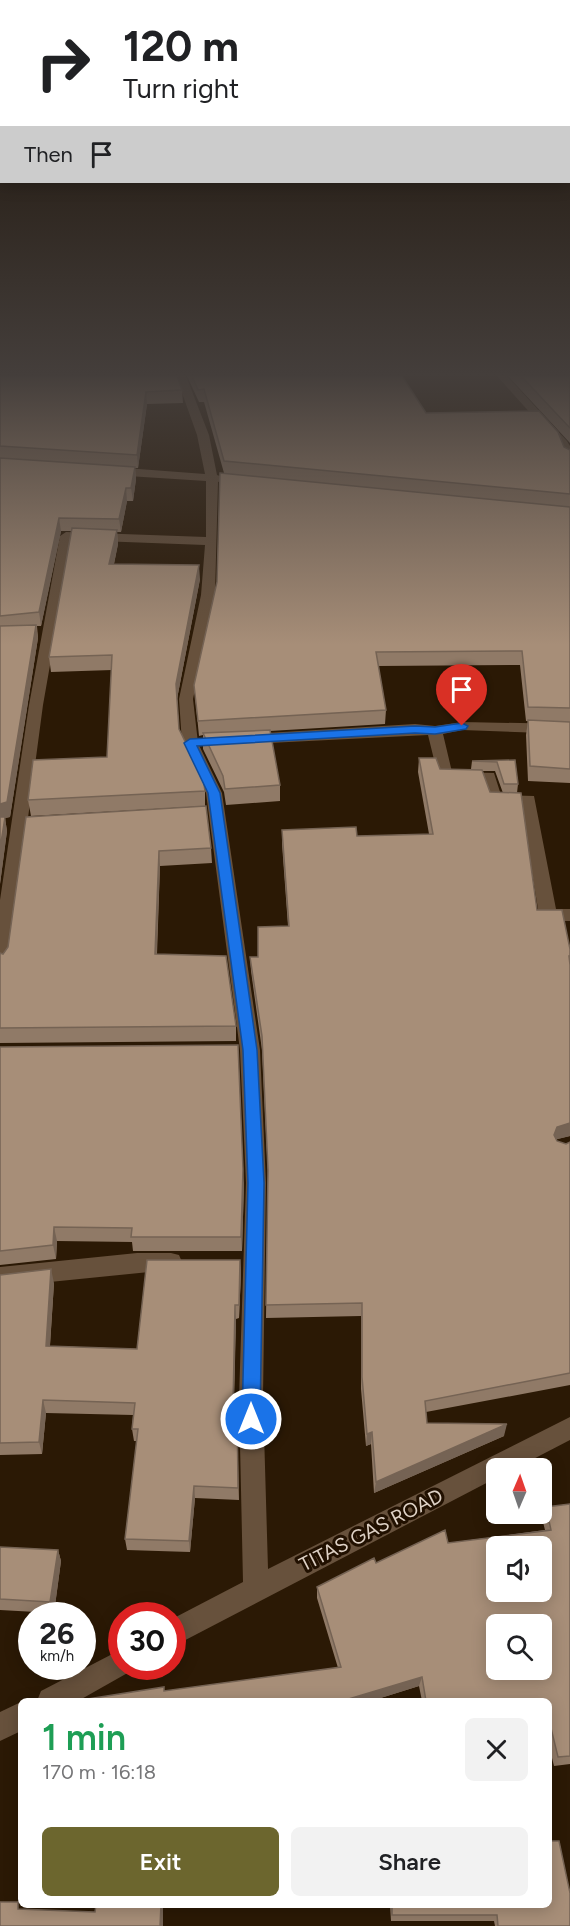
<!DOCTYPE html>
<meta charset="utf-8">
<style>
:root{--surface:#fff;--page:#f2f2f2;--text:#202124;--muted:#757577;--accent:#6c662e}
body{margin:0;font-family:Figtree,sans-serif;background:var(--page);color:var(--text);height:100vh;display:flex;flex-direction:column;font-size:22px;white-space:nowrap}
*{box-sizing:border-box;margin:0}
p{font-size:20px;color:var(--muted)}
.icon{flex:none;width:33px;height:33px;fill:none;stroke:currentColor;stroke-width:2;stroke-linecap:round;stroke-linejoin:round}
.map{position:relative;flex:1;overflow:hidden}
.details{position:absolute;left:18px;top:1698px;width:534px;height:210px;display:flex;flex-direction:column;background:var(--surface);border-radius:9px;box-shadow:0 3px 15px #0003}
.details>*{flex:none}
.hud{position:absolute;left:0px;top:0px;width:570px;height:183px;box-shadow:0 3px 15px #0003;background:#fff;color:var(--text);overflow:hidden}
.needle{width:39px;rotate:2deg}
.buttons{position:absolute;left:486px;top:1458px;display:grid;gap:12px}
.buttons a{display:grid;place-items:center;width:66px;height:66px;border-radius:9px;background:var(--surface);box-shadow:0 3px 15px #0003;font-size:30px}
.speed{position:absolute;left:18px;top:1602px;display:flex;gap:12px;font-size:30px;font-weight:700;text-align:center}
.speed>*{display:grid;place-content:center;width:78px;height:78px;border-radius:50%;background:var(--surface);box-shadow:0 3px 15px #0003;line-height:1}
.speed small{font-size:15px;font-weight:400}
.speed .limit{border:9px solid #d22;background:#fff;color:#111}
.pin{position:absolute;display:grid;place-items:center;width:51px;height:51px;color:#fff;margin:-62px -26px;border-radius:50% 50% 50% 0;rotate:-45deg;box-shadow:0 0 6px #0007}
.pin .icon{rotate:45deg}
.me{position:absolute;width:66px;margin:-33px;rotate:0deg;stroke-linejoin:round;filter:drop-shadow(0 0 4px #0008)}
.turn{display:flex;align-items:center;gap:21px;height:126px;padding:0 24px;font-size:27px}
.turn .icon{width:78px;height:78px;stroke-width:2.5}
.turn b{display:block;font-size:42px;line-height:51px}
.then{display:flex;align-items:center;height:57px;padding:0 24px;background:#0003;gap:12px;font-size:22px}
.round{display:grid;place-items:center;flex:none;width:63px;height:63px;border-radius:9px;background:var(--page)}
.head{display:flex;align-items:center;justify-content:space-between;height:102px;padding:0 24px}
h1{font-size:36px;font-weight:600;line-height:45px;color:#1e9e55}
.button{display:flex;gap:12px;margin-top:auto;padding:12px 24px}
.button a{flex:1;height:69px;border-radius:9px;background:var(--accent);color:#fff;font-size:24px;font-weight:600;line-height:69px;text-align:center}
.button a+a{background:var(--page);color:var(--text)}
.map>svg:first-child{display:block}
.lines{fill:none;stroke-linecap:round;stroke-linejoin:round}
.minor{fill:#67513c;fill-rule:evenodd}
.wall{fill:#907a67;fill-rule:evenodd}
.shaded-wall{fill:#756354}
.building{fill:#a78e78;stroke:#756354;stroke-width:1.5;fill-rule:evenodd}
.route{fill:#1a73e8;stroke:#114b97;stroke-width:1.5}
.labels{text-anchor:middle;stroke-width:6;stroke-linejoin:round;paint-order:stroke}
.near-street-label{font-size:20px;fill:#ded1c5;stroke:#211000}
</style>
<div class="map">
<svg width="570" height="1926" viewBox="0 0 570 1926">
<rect width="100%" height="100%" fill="#2b1905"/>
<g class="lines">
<path class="minor" d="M 176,376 L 186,376 L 209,435 L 217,475 L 228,479 L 218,482 L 215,595 L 193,699 L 198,743 L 222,793 L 260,1050 L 266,1183 L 263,1398 L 268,1569 L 570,1417 L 570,1440 L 516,1468 L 496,1468 L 496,1478 L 172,1647 L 172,1619 L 243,1582 L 239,1398 L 246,1183 L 240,1050 L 206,793 L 182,743 L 179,699 L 201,595 L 205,545 L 72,540 L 43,705 L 9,961 L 6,966 L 0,967 L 0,900 L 29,705 L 60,536 L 66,532 L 206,537 L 206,481 L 112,475 L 106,471 L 112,467 L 205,474 L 197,435 Z
M 497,376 L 507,376 L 567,441 L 570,446 L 570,462 L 564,459 L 558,444 Z
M 462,722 L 570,724 L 570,734 L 462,730 L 443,734 L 452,772 L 494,773 L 501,795 L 534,796 L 556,909 L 570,909 L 570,921 L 548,921 L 539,915 L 521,805 L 489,804 L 482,781 L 439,780 L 428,735 L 249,744 L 241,739 L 249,734 L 415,724 L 435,726 Z
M 137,1253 L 171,1253 L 179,1255 L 182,1262 L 179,1269 L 0,1287 L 0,1267 Z
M 122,1649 L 122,1666 L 134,1666 L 131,1671 L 78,1701 L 37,1701 L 41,1691 Z
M 21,1702 L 21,1731 L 0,1741 L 0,1712 Z"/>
</g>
<path class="wall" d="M 0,376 L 182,390 L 183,403 L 147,404 L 138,468 L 135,468 L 136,479 L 133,501 L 127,501 L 121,532 L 117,532 L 118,544 L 114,564 L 200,579 L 177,699 L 179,729 L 205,791 L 205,806 L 31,816 L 28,800 L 107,757 L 112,670 L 51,672 L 49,657 L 72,531 L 61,531 L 41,626 L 37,626 L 38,638 L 10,817 L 5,818 L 7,831 L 0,884 Z
M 187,376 L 402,376 L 426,413 L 564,447 L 570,450 L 570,783 L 528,781 L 526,735 L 528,721 L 526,721 L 520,665 L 378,666 L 386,710 L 385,724 L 270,731 L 280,785 L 280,801 L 226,805 L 224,792 L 203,749 L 203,735 L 199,736 L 194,685 L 217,582 L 224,473 L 204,402 L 199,402 Z
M 508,376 L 570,376 L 570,443 Z
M 419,758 L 440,769 L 471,769 L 472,761 L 515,760 L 518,784 L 517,793 L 537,910 L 570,949 L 570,1136 L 557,1139 L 557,1141 L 566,1144 L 570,1142 L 570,1385 L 426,1412 L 427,1423 L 504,1436 L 374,1493 L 371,1444 L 366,1446 L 361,1389 L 361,1316 L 266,1318 L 268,1176 L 262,1050 L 251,971 L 250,957 L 258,957 L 288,926 L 282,844 L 282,830 L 357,836 L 429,834 L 418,772 ZM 482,771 L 495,771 L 503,793 L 490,792 Z
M 26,817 L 211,848 L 212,863 L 160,866 L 157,954 L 236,1026 L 236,1041 L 0,1043 L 0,953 L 3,954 L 8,947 Z
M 0,1047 L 244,1183 L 242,1251 L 133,1251 L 132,1242 L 57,1241 L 56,1259 L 0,1265 Z
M 240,1260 L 241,1273 L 239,1318 L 236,1319 L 234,1406 L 237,1419 L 239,1500 L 195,1498 L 190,1552 L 127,1550 L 125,1539 L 137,1441 L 134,1441 L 132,1429 L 133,1415 L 46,1413 L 42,1454 L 0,1455 L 0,1275 L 54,1283 L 50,1346 L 137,1349 Z
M 570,1504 L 570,1764 L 554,1766 L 549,1746 L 549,1701 L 422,1701 L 419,1686 L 371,1701 L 75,1701 L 164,1691 L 338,1668 L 317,1598 L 317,1587 L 376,1563 L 448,1543 L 545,1530 L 542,1518 L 546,1507 Z
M 0,1547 L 58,1550 L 61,1561 L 54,1613 L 0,1610 Z
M 390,1905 L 549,1905 L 570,1926 L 495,1926 L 494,1921 L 391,1921 Z"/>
<path class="shaded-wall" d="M 146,392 L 147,404 L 138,468 L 137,455 Z
M 135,467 L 136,479 L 133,501 L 131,488 Z
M 126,488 L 127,501 L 121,532 L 119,519 Z
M 59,518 L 61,531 L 41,626 L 39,612 Z
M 117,530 L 118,544 L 111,578 L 109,564 Z
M 199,565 L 200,579 L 177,699 L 176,684 Z
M 36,625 L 38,638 L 10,817 L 5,818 L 7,831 L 0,884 L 0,804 Z
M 159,851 L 160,866 L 156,968 L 155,954 Z
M 570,1123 L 570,1136 L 554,1140 L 554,1135 L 557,1127 Z
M 243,1169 L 244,1183 L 242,1251 L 241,1237 Z
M 54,1227 L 57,1241 L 56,1259 L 53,1245 Z
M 240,1260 L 241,1273 L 239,1318 L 239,1305 Z
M 51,1269 L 54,1283 L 49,1359 L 46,1346 Z
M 235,1305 L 236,1319 L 233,1419 L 233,1406 Z
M 43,1400 L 46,1413 L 42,1454 L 39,1442 Z
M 507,1424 L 504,1436 L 374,1493 L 376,1482 Z
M 372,1432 L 371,1444 L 366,1446 L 367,1434 Z
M 194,1486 L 195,1498 L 190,1552 L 189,1541 Z
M 58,1550 L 61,1561 L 54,1613 L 50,1602 Z
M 422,1677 L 419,1686 L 371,1701 L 342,1701 Z
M 161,1905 L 163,1905 L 163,1926 L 160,1926 Z"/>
<path class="building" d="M 0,376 L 177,376 L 182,390 L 146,392 L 137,455 L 0,446 Z
M 192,376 L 402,376 L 426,413 L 539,411 L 558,432 L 564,447 L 570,450 L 570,494 L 224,461 L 204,389 L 198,390 Z
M 521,376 L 570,376 L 570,428 Z
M 0,458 L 135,467 L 131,488 L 126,488 L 119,519 L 59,518 L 39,612 L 0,616 Z
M 220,473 L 570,507 L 570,708 L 528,707 L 522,651 L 376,652 L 386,710 L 198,721 L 194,685 L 217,582 Z
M 72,528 L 117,530 L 109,564 L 199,565 L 176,684 L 179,729 L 203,778 L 205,791 L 28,800 L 33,760 L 107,757 L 112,655 L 49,657 Z
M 36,625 L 7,802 L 0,804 L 0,626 Z
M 528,720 L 570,722 L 570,769 L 530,766 Z
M 270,730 L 280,785 L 225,789 L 223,776 L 203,733 Z
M 419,758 L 436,758 L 440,769 L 482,770 L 490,792 L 521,793 L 537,910 L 562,910 L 570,949 L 570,956 L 569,956 L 570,965 L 570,1123 L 557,1127 L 554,1135 L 557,1141 L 566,1144 L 570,1142 L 570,1373 L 425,1401 L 427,1423 L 507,1424 L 376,1482 L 372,1432 L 367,1434 L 362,1377 L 362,1303 L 266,1305 L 268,1170 L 262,1036 L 250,957 L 258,957 L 258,927 L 289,926 L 282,830 L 356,827 L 357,836 L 433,834 Z
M 515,760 L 518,784 L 504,784 L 497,762 L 472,761 Z
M 206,806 L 211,848 L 159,851 L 155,954 L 226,956 L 236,1026 L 0,1028 L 0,953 L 3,954 L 8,947 L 26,817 Z
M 0,817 L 5,817 L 0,849 Z
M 238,1045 L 243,1169 L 241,1237 L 131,1237 L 132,1228 L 54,1227 L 53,1245 L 0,1251 L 0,1047 Z
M 147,1260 L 240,1260 L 239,1305 L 235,1305 L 233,1406 L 237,1406 L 238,1488 L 194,1486 L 189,1541 L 125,1539 L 138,1429 L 132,1429 L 135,1403 L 43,1400 L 39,1442 L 0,1443 L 0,1275 L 51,1269 L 46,1346 L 137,1349 Z
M 570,1504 L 570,1756 L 558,1757 L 549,1720 L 549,1701 L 426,1701 L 422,1677 L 342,1701 L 75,1701 L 164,1687 L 164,1691 L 341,1667 L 317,1587 L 374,1558 L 376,1563 L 445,1530 L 448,1543 L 551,1530 L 546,1507 ZM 496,1546 L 542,1546 L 542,1592 L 496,1592 ZM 496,1624 L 542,1624 L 542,1670 L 496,1670 Z
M 0,1547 L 58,1550 L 50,1602 L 0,1599 Z
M 549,1841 L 559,1841 L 570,1893 L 570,1926 L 498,1926 L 497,1915 L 392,1915 L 392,1905 L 549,1905 Z
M 0,1902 L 18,1902 L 18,1909 L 95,1912 L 96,1905 L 161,1905 L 160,1926 L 0,1926 Z"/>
<linearGradient id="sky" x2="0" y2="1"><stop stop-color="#180e03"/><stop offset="0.58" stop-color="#443e3b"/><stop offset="1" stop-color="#443e3b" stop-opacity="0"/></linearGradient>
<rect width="570" height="645" fill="url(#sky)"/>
<path class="route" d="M 462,723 L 468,726 L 466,729 L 435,734 L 415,733 L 197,746 L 220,793 L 257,1050 L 264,1183 L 260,1419 L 257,1425 L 251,1428 L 245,1425 L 242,1419 L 248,1183 L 243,1050 L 208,793 L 184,743 L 190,739 L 415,726 L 435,727 Z"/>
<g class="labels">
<g class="near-street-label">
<text transform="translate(371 1530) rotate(-27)" y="7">TITAS GAS ROAD</text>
</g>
</g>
</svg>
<div class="buttons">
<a><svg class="needle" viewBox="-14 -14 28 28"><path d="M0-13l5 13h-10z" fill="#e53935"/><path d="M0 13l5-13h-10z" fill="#757577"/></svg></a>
<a><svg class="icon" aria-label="sound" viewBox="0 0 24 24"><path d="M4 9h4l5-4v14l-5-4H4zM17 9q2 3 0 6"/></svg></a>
<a><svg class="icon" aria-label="search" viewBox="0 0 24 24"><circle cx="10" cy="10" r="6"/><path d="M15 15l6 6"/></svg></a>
</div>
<div class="speed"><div>26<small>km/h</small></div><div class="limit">30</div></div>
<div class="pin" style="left:462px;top:726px;background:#d93025"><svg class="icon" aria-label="arrive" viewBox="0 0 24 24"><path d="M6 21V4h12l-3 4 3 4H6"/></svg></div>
<svg class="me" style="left:251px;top:1419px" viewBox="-20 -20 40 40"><circle r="17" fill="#1a73e8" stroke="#fff" stroke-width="3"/><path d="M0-11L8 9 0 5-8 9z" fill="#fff"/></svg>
<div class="hud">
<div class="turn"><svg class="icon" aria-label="right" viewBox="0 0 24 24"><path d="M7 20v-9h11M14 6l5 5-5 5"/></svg><div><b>120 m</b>Turn right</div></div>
<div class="then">Then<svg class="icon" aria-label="arrive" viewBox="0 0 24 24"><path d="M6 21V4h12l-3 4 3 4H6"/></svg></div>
</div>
<section class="details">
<div class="head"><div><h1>1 min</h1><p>170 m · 16:18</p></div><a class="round"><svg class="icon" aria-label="close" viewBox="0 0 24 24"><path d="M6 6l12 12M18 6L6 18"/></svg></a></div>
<div class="button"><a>Exit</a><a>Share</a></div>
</section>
</div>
